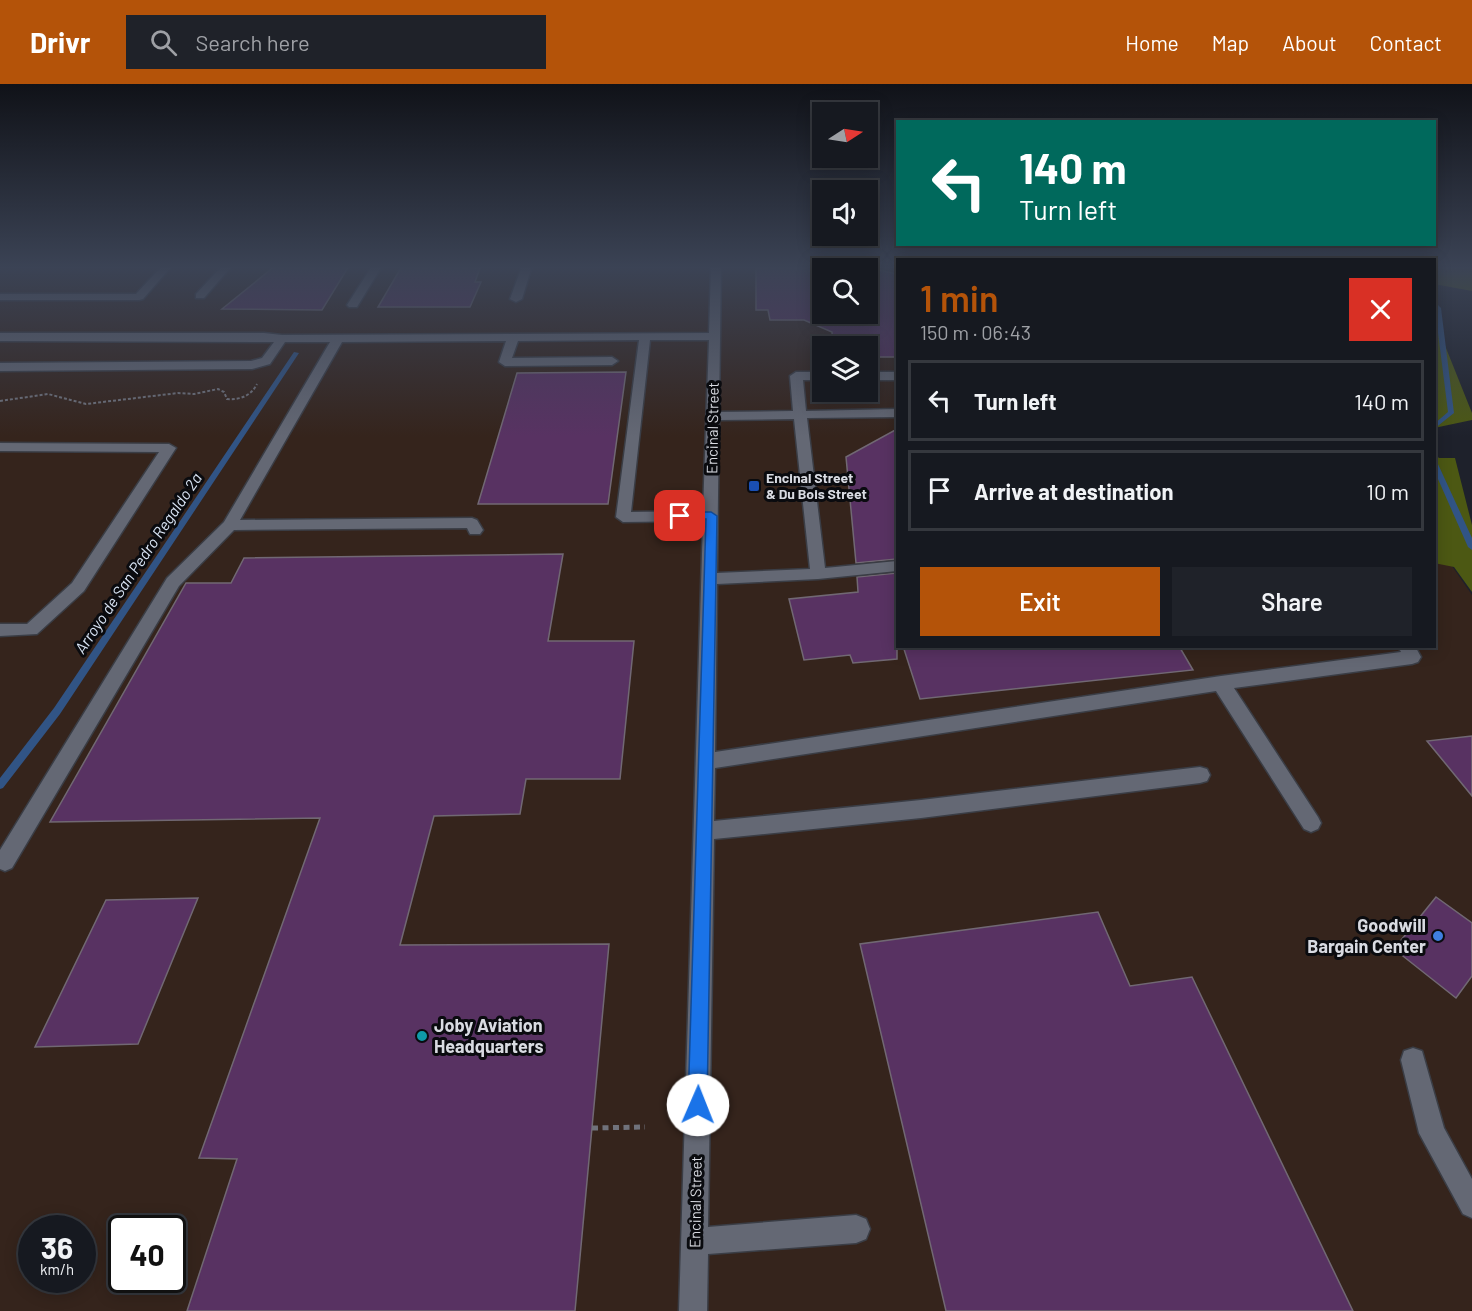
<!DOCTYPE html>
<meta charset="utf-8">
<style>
:root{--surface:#161920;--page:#1f2229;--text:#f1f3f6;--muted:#9ea0a5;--line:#35383e;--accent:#b45309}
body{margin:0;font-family:Barlow,sans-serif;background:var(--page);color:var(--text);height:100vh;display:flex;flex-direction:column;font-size:22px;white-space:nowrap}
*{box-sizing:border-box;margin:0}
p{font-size:20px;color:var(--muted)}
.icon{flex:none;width:33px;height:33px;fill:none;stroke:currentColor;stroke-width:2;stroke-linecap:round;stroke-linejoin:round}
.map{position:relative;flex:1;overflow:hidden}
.sheet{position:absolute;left:896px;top:174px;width:540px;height:390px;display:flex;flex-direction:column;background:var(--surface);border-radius:0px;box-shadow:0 3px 15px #0003,0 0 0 2px var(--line)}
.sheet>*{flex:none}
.guide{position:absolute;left:896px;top:36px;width:540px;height:126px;border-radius:0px;box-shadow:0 3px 15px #0003,0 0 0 2px var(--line);background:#00695c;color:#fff;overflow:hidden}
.needle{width:39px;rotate:78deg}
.fabs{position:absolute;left:812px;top:18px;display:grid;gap:12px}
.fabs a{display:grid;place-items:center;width:66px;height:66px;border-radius:0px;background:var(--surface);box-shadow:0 3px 15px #0003,0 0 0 2px var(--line);font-size:30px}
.speed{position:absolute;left:18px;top:1131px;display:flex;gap:12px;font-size:30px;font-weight:700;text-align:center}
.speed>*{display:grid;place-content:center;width:78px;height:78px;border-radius:50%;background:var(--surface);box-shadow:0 3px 15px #0003,0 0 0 2px var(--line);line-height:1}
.speed small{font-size:15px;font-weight:400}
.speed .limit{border:3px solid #111;border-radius:9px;background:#fff;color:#111}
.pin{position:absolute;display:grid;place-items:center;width:51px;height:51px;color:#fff;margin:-26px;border-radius:12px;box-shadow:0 3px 9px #0006}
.me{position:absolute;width:66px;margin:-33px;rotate:1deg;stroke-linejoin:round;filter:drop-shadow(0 0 4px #0008)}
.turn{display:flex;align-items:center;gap:21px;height:126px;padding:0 24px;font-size:27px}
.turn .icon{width:78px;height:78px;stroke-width:2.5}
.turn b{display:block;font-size:42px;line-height:51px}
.round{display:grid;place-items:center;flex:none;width:63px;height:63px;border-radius:0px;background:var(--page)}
.summary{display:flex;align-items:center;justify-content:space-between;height:102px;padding:0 24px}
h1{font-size:36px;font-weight:600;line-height:45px;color:var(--accent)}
.cta{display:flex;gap:12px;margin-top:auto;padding:12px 24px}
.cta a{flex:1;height:69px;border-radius:0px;background:var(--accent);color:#fff;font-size:24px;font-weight:600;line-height:69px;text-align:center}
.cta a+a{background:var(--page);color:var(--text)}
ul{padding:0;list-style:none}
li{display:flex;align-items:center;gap:18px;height:81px;margin:0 12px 9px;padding:0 12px;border:3px solid var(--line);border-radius:0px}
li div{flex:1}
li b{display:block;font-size:22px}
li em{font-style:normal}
header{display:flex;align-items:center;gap:36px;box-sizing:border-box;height:84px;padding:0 30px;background:var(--accent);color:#fff}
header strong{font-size:28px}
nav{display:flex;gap:33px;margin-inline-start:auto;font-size:21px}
.search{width:420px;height:54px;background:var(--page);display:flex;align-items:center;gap:15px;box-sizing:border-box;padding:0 21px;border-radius:0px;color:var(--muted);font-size:22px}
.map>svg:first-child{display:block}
.industrial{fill:#35241c;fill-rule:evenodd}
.forest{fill:#4c5813}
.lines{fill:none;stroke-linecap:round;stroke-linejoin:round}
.stream{fill:#315485;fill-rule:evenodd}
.building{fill:#583262;stroke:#716873;stroke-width:1.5;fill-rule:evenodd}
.minor-casing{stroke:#3a3d45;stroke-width:3}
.path-far1{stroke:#70727b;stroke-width:2;stroke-dasharray:3 2;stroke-linecap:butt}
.path{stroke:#70727b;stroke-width:5;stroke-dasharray:6 4.5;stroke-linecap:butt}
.minor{fill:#646874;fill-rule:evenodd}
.route{fill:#1a73e8;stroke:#114b97;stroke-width:1.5}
.transit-dot{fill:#1a4fb4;stroke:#0a0b0f;stroke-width:2}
.shop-dot{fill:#3f7fe0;stroke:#0a0b0f;stroke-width:2}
.culture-dot{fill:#0f9aa8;stroke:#0a0b0f;stroke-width:2}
.labels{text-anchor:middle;stroke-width:6;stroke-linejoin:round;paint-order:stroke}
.far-poi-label{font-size:14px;font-weight:bold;fill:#d9dbe2;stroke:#0a0b0f;text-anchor:start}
.street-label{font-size:15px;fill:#d9dbe2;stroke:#0a0b0f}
.water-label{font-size:16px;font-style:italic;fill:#dae5f5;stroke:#0a0b0f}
.near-poi-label{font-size:18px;font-weight:bold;fill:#d9dbe2;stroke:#0a0b0f;text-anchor:end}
</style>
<header>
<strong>Drivr</strong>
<div class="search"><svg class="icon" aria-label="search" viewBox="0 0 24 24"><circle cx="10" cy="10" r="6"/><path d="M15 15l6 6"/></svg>Search here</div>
<nav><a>Home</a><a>Map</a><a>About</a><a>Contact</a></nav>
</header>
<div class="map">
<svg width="1472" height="1227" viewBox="0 0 1472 1227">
<rect width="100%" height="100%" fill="#1e212b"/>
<path class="industrial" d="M 0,182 L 897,182 L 897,562 L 1434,562 L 1434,456 L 1472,511 L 1472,1227 L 0,1227 ZM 822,184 L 867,184 L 867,230 L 822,230 ZM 822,262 L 867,262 L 867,308 L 822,308 ZM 32,1144 L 82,1144 L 82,1196 L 32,1196 ZM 122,1144 L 172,1144 L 172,1196 L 122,1196 Z"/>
<path class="forest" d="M 1434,182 L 1472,182 L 1472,207 L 1434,200 Z
M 1434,234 L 1472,329 L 1472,336 L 1434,344 Z
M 1434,369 L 1439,374 L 1455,374 L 1472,441 L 1472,508 L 1454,483 L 1434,479 Z"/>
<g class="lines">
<path class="stream" d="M 1434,217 L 1441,224 L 1454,329 L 1434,345 L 1434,340 L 1448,328 Z
M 294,268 L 299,269 L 60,630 L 3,704 L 0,705 L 0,694 L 54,624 Z
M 1434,376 L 1437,378 L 1472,454 L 1472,466 L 1468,463 L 1434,386 Z"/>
</g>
<path class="building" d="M 275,182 L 349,182 L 322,226 L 222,225 Z
M 402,182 L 474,182 L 473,184 L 480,184 L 475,198 L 481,198 L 470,223 L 378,223 Z
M 756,182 L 861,182 L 897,190 L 897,273 L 867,273 L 867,262 L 833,262 L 832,248 L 804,236 L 770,236 L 768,226 L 756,226 ZM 822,184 L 867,184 L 867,230 L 822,230 Z
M 626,288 L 608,420 L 478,420 L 517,289 Z
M 897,345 L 897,475 L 856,479 L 846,373 Z
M 563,470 L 548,557 L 634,557 L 620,695 L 526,695 L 520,730 L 434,732 L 400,861 L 609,860 L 575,1227 L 187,1227 L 237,1075 L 199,1074 L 320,734 L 50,738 L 186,499 L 231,499 L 244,474 Z
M 897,489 L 897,575 L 853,579 L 850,571 L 804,576 L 789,515 L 858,508 L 857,493 Z
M 903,562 L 1179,562 L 1193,586 L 920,615 Z
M 1472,652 L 1472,712 L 1427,657 Z
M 1436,813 L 1472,839 L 1472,892 L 1456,914 L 1394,865 Z
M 198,814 L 138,960 L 35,963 L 106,816 Z
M 1098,828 L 1130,902 L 1192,893 L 1353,1227 L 946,1227 L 860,860 Z"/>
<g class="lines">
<defs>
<path id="minor" d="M 162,182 L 172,182 L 143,215 L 139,216 L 0,216 L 0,210 L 136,210 Z
M 222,182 L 232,182 L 204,214 L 196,214 L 196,210 Z
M 372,182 L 382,182 L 357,223 L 349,223 L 347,221 Z
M 522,182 L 532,182 L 522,215 L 516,218 L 510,215 Z
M 711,182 L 721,182 L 719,328 L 793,327 L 790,292 L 796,288 L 822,288 L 822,296 L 803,296 L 806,327 L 897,325 L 897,333 L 807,334 L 825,484 L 897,477 L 897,487 L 818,495 L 717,500 L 715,668 L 1221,592 L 1401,568 L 1398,562 L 1415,562 L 1421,573 L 1418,578 L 1412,580 L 1234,604 L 1318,733 L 1321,739 L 1318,745 L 1311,748 L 1304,745 L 1216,607 L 715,684 L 714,737 L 921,716 L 1200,683 L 1207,685 L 1210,691 L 1207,697 L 1200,699 L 921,734 L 714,755 L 708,1143 L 856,1131 L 866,1135 L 870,1145 L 866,1155 L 856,1159 L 708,1170 L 707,1227 L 679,1227 L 703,437 L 623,438 L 616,433 L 639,256 L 518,257 L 512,274 L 612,273 L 618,277 L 612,281 L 505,282 L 499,278 L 506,257 L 342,258 L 240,436 L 472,434 L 477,436 L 483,446 L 480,450 L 470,450 L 467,444 L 234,446 L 179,502 L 12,784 L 5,787 L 0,785 L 0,766 L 167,494 L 224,438 L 330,258 L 285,258 L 270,280 L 252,285 L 0,287 L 0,279 L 251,277 L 262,274 L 274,258 L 0,257 L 0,249 L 264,249 L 282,251 L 709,249 ZM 650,256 L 709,256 L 703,427 L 631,428 ZM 794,335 L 810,485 L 717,489 L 719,336 Z
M 867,288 L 897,288 L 897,296 L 867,296 Z
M 0,359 L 169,360 L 176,364 L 84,507 L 37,550 L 0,552 L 0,540 L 27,540 L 72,499 L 159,368 L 0,367 Z
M 1413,964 L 1422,967 L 1444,1044 L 1472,1095 L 1472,1134 L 1463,1130 L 1419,1049 L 1401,976 L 1404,967 Z"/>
</defs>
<use href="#minor" class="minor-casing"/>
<path class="path-far1" d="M 0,317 L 48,310 L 86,320 L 178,309 L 194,310 L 218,305 L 224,308 L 227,315 C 240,316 251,312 257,300"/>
<path class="path" d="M 592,1044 L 645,1043"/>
<use href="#minor" class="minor"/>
</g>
<linearGradient id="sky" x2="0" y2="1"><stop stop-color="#101218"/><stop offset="0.52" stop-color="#3b4355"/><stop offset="1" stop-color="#3b4355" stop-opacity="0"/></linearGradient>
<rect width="1472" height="353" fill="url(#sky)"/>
<path class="route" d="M 680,428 L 711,428 L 717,432 L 707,1021 L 705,1027 L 698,1030 L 691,1027 L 688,1021 L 706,435 L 676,435 L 676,429 Z"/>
<rect class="transit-dot" x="748" y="396" width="12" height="12" rx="3"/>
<circle class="shop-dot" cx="1438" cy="852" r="6"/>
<circle class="culture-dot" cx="422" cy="952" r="6"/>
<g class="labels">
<g class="far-poi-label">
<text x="766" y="399">Encinal Street<tspan x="766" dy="16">&amp; Du Bois Street</tspan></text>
</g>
<g class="street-label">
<text transform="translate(713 344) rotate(-89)" y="5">Encinal Street</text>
<text transform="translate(696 1118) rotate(-89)" y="5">Encinal Street</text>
</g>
<g class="water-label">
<text transform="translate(138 479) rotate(-56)" y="6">Arroyo de San Pedro Regaldo 2a</text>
</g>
<g class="near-poi-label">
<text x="1426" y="848">Goodwill<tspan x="1426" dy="21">Bargain Center</tspan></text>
<text x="434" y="948" text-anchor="start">Joby Aviation<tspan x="434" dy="21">Headquarters</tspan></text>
</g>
</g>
</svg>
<div class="fabs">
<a><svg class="needle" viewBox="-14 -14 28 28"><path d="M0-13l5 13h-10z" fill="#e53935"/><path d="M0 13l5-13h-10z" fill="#9ea0a5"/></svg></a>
<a><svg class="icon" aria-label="sound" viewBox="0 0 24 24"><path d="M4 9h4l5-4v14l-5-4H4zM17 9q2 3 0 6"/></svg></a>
<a><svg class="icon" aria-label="search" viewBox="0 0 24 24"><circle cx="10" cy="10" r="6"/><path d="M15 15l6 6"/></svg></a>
<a><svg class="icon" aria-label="layers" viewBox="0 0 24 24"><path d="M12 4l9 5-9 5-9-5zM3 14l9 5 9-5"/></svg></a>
</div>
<div class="speed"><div>36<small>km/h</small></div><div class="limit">40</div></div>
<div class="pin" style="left:680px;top:432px;background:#d93025"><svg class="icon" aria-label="arrive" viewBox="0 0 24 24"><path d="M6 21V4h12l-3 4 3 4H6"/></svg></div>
<svg class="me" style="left:698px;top:1021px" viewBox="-20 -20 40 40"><circle r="19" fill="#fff"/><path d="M0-13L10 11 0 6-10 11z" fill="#1a73e8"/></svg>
<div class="guide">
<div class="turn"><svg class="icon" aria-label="left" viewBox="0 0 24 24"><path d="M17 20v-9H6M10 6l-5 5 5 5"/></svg><div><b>140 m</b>Turn left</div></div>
</div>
<section class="sheet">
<div class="summary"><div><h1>1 min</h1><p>150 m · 06:43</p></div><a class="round" style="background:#d93025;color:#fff"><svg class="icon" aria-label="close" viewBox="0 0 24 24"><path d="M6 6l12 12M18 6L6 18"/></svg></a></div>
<ul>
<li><svg class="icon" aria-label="left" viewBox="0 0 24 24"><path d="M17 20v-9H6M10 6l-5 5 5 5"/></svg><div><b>Turn left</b></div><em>140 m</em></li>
<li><svg class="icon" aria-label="arrive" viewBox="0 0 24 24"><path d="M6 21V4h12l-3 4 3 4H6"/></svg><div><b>Arrive at destination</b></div><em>10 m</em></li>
</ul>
<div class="cta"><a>Exit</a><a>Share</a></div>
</section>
</div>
